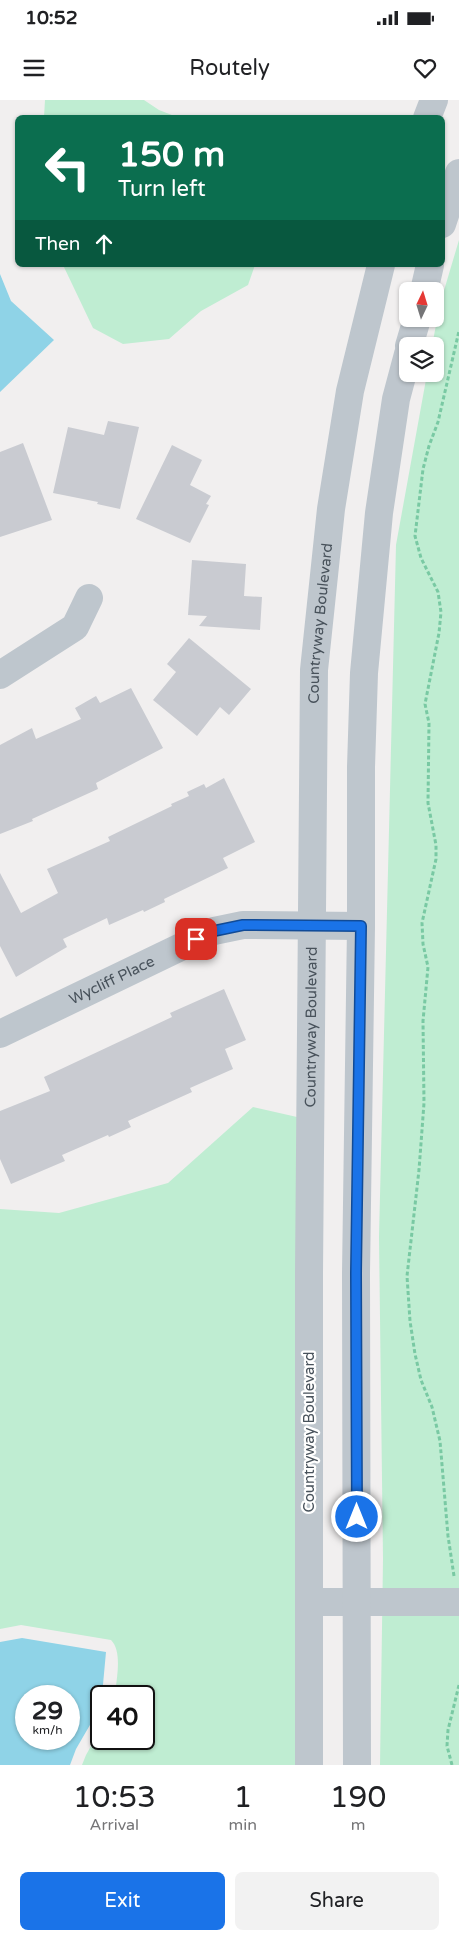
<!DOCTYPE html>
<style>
:root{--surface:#fff;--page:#f2f2f2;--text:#202124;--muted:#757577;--accent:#1a73e8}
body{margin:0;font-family:"Varela Round",sans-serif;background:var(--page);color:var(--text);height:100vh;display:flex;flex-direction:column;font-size:19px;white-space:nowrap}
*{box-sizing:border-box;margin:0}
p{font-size:16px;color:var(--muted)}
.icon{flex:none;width:28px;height:28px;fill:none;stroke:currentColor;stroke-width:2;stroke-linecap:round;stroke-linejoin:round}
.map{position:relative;height:1665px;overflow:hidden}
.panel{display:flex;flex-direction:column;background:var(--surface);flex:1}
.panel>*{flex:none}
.guide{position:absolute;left:15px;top:15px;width:430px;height:152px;border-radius:8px;box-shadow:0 1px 4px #0004;background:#0b6e4f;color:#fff;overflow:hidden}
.needle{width:32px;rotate:4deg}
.controls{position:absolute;left:399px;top:182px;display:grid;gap:10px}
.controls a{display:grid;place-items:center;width:45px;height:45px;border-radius:8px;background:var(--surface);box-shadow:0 1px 4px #0004;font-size:25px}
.speed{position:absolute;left:15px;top:1585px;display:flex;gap:10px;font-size:25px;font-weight:700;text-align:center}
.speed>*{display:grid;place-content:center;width:65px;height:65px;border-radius:50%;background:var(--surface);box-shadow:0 1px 4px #0004;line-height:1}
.speed small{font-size:12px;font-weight:400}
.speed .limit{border:2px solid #111;border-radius:8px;background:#fff;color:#111}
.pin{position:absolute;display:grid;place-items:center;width:42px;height:42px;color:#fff;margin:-21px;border-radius:10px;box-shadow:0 2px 8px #0006}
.me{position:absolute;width:55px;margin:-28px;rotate:0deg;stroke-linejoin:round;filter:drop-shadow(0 0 4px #0008)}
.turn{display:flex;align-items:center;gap:18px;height:105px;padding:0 20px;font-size:22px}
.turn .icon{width:65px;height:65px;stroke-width:2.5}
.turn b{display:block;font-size:35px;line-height:42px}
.then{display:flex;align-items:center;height:48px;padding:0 20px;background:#0003;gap:10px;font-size:19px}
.eta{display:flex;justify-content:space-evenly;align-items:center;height:85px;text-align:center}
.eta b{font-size:30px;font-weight:600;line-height:35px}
.primary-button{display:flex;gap:10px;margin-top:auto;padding:10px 20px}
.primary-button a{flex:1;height:58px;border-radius:8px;background:var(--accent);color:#fff;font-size:20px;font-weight:600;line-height:58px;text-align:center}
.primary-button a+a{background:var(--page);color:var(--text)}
.status{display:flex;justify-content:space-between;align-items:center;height:35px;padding:0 25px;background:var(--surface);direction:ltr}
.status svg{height:14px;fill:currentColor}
header{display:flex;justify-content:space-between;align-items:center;height:65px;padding:0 20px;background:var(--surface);font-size:22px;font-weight:600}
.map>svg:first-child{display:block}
.green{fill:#bfedd2}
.water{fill:#8fd3e7;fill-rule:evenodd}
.building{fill:#c9cbd1}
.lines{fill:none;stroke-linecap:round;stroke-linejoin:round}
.path{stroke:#79c9a3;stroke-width:3;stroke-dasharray:4 2.5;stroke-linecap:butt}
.minor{stroke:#bec6cd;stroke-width:28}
.route-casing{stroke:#114b97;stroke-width:12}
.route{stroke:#1a73e8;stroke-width:9}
.labels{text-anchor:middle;stroke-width:4.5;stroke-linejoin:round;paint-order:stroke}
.street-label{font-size:15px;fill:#48525b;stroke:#fff}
</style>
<div class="status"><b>10:52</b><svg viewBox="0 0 49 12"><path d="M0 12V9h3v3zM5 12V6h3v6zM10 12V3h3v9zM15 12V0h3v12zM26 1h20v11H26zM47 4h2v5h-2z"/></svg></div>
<header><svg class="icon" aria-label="menu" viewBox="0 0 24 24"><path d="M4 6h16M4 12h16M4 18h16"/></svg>Routely<svg class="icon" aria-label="heart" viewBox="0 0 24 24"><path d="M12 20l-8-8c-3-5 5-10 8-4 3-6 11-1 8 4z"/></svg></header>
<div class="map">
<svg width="459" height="1665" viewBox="0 0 459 1665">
<rect width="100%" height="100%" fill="#f1efef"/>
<path class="green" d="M 45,0 L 144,0 L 159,10 L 177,17 L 44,17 Z
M 459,140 L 459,1665 L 380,1665 L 383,1459 L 379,1137 L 396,445 L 427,274 L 435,274 L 435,246 L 432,246 L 440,204 Z
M 63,165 L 255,165 L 248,185 L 201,211 L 169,239 L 123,244 L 93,228 Z
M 253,1007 L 297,1017 L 296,1665 L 82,1665 L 86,1655 L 101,1628 L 101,1639 L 144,1639 L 144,1596 L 115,1596 C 116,1580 123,1552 111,1540 L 21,1525 L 0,1529 L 0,1109 L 59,1113 L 168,1083 Z"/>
<path class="water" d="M 0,174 L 11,201 L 54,240 L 0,292 Z
M 22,1538 L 106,1552 L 101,1606 L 76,1649 L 70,1665 L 0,1665 L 0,1542 ZM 26,1596 L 69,1596 L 69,1639 L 26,1639 Z"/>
<path class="building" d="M 108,321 L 139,327 L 120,409 L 97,404 L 98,402 L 53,393 L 68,327 L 104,335 Z
M 23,343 L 52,420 L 0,437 L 0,352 Z
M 172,345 L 202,360 L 190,385 L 211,396 L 206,404 L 209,405 L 190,443 L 136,419 Z
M 192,460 L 246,464 L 244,496 L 262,497 L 260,530 L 199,526 L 207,516 L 188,515 Z
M 189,538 L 251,589 L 229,615 L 220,607 L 197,636 L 153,600 L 176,572 L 167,564 Z
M 131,588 L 163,648 L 96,683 L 98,689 L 32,719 L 33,721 L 0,734 L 0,645 L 32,628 L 36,639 L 81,619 L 75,608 L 96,596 L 100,603 Z
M 224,678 L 255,742 L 223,758 L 228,768 L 164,799 L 165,802 L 144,812 L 143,810 L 109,825 L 107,818 L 63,839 L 67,847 L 16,877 L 0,846 L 0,773 L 21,813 L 58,793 L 47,769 L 110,741 L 108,737 L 172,706 L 171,704 L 189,696 L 187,692 L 204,684 L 206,688 Z
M 224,889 L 246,940 L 225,949 L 233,969 L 190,988 L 192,992 L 128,1021 L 131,1027 L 109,1037 L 108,1035 L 62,1055 L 65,1061 L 11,1084 L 0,1059 L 0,1011 L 50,991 L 44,977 L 172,917 L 170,913 Z"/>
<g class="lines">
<path class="path" d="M 454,1476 L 448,1436 L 440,1341 L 432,1307 L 421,1280 L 415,1254 L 410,1221 L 407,1176 L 419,1070 L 424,1003 L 423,921 L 428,867 L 423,844 L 422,823 L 436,759 L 436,745 L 428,703 L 429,623 L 425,604 L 439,533 L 441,512 L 438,492 L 421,458 L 415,436 L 423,369 L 429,346 L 438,322 L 459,231
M 452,1665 L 447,1646 L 448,1630 L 459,1585"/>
<g class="minor">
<path d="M 427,18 L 434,0"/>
<path d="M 442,124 L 459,73"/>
<path d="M 424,191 L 430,165"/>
<path d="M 409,246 L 417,219"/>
<path d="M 0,575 L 75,527 L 89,498"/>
<path id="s1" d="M 0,934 L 214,831 L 243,825 L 361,826"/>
<path d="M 310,1502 L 459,1502"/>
<path id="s2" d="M 309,1665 L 309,1173 L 314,570 L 331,409 L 350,291 L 381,165"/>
<path d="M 357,1665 L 356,1173 L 361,826 L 361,667 L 364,573 L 379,413 L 396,299 L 408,254"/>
</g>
</g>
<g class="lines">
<defs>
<path id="route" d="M 196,839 L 214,831 L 243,825 L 361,826 L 356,1173 L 357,1417"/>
</defs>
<use href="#route" class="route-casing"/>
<use href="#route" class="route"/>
</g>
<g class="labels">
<g class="street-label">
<text dy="5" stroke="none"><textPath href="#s2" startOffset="1142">Countryway Boulevard</textPath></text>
<text dy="5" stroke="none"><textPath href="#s1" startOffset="124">Wycliff Place</textPath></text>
<text dy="5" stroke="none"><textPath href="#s2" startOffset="738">Countryway Boulevard</textPath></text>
<text transform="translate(309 1332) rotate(-90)" y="5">Countryway Boulevard</text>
</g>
</g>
</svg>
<div class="controls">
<a><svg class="needle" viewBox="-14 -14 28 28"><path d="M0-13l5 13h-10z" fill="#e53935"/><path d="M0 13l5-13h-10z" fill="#757577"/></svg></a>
<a><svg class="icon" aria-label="layers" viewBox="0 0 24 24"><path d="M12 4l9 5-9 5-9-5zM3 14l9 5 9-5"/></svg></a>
</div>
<div class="speed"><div>29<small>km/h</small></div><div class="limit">40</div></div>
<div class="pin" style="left:196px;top:839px;background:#d93025"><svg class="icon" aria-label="arrive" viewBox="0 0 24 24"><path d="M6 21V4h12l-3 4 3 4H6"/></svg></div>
<svg class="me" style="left:357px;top:1417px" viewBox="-20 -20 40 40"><circle r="17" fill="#1a73e8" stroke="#fff" stroke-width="3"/><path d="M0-11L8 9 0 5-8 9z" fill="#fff"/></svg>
<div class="guide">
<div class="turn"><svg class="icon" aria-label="left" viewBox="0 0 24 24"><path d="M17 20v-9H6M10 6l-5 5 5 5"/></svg><div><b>150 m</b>Turn left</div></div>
<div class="then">Then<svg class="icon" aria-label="ahead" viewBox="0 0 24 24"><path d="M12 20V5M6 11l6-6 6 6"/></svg></div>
</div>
</div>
<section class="panel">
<div class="eta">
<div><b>10:53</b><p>Arrival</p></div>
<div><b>1</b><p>min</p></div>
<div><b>190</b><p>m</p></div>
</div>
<div class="primary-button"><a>Exit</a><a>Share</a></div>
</section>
